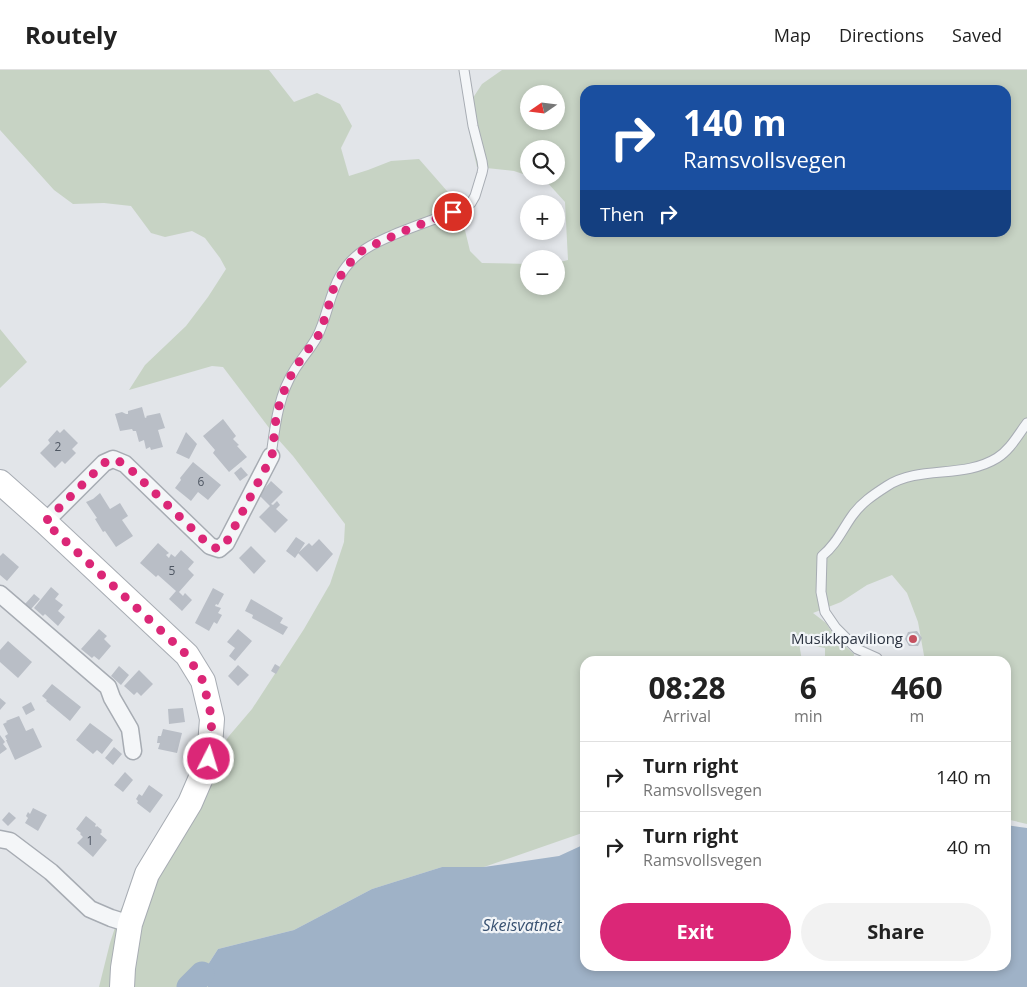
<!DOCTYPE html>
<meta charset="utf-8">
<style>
:root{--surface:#fff;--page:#f2f2f2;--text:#222;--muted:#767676;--line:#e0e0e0;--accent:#db2777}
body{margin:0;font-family:"Open Sans",sans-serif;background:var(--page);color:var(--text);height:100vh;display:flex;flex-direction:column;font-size:19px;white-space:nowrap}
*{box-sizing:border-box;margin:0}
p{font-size:16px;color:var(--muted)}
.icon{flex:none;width:28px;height:28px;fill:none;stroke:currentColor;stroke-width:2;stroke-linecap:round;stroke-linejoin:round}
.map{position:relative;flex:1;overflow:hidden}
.panel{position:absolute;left:580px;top:586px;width:431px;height:315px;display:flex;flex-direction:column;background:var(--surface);border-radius:15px;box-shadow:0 2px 8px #0003}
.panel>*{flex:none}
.guide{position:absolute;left:580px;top:15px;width:431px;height:152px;border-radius:15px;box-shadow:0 2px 8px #0003;background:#1a4fa0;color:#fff;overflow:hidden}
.needle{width:32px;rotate:256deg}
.buttons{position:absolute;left:520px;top:15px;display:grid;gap:10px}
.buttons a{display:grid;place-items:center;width:45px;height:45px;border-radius:50%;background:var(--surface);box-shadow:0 2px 8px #0003;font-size:25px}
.pin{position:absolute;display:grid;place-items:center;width:42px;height:42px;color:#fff;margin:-21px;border:2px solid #fff;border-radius:50%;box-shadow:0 1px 5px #0007}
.me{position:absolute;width:55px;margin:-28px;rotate:5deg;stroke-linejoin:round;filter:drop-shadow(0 0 4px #0008)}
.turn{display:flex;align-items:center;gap:18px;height:105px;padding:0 20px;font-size:22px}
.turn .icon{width:65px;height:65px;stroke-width:2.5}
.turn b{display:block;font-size:35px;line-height:42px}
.then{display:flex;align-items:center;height:48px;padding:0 20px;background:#0003;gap:10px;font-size:19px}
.eta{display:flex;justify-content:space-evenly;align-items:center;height:85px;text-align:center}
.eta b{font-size:30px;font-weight:700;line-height:35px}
.primary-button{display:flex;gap:10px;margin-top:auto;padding:10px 20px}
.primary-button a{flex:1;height:58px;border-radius:30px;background:var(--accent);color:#fff;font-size:20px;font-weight:700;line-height:58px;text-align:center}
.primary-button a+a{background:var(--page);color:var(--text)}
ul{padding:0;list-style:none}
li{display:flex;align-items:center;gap:15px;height:70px;padding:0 20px;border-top:1px solid var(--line)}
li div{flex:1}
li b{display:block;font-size:19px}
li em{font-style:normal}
header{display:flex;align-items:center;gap:30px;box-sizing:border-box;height:70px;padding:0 25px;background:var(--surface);border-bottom:1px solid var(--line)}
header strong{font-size:24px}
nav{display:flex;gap:28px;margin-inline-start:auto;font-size:18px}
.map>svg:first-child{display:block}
.green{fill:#c7d3c4;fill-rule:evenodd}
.water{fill:#9fb2c7}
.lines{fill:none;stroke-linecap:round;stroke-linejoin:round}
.river{stroke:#9fb2c7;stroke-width:25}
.building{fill:#b9bec6}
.lane-casing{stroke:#a7acb3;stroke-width:11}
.street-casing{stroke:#a7acb3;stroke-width:19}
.secondary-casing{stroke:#a7acb3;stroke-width:26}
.lane{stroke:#f4f6f8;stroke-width:9}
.street{stroke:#f4f6f8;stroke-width:16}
.secondary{stroke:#fff;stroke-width:24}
.route{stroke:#db2777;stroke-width:9;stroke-dasharray:0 16.2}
.poi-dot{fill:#c55060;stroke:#f1f4f7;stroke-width:2}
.labels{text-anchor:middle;stroke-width:4.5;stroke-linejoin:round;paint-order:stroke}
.number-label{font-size:12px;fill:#4e5662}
.poi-label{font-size:15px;fill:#2b3340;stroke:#f1f4f7;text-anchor:end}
.water-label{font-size:16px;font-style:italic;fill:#385171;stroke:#f1f4f7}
</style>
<header>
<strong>Routely</strong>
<nav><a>Map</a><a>Directions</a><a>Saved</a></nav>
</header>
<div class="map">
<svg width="1027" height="917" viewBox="0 0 1027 917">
<rect width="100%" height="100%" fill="#e2e5e9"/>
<path class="green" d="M 0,0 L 269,0 L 294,32 L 317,23 L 340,34 L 352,56 L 341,78 L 349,106 L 368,100 L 391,91 L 419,89 L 454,129 L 463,152 L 470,181 L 482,193 L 529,194 L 529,216 L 556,216 L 556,193 L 568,190 L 565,132 L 546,111 L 529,106 L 556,106 L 556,79 L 529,79 L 529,106 L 514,101 L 477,97 L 470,66 L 469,34 L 482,14 L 502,0 L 1027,0 L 1027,754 L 1006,749 L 1006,591 L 925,591 L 918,552 L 907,523 L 892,505 L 867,515 L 841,532 L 813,543 L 826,553 L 835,567 L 854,584 L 853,591 L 825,591 L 825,578 L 799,573 L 802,591 L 585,591 L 585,762 L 484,797 L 442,797 L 372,819 L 294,860 L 218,879 L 202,904 L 208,917 L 99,917 L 110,873 L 121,839 L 146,804 L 211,692 L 229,666 L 252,639 L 304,559 L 330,514 L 344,472 L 345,454 L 293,386 L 276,367 L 223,297 L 212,296 L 129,320 L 145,295 L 186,256 L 208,227 L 226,199 L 220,188 L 205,168 L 192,161 L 165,167 L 151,163 L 131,136 L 104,133 L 73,134 L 54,120 L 0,60 ZM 585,20 L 1006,20 L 1006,162 L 585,162 ZM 529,24 L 556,24 L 556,51 L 529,51 Z
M 0,259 L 27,292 L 0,318 Z"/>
<path class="water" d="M 1006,755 L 1027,758 L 1027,917 L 208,917 L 202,904 L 218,879 L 294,860 L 372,819 L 442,797 L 484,797 L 559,786 L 585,774 L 585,896 L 1006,896 Z"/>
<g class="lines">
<path class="river" d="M 189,917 L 202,904"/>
</g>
<path class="building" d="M 142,337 L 145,348 L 147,347 L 146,346 L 160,343 L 165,358 L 158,360 L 163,377 L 151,380 L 150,377 L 146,379 L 144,370 L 139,372 L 136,361 L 133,361 L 132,359 L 120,361 L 115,344 L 122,342 L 126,344 L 128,344 L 128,341 Z
M 223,349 L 236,366 L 233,369 L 239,375 L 237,376 L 247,387 L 229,402 L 213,383 L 215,380 L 203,366 Z
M 64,359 L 78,373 L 72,379 L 76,383 L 65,394 L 62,391 L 55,398 L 40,383 L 50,373 L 48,370 L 57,360 L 60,363 Z
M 186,362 L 197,374 L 189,389 L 176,383 Z
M 193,392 L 221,415 L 208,430 L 198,422 L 191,431 L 175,418 L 181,410 L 180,408 Z
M 241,397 L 248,405 L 240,411 L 234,403 Z
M 271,411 L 283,422 L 271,434 L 273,435 L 277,431 L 280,435 L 276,439 L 288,450 L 275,463 L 259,447 L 270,436 L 259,425 Z
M 100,423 L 110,439 L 120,433 L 128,446 L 122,450 L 133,466 L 116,477 L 105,461 L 103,462 L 95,449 L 97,448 L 86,432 L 93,429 Z
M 296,467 L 305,473 L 295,488 L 286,481 Z
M 319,469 L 333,484 L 317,502 L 298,483 L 309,473 L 312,476 Z
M 158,473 L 169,483 L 166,485 L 169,488 L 171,484 L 175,487 L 181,480 L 194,492 L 188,499 L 194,505 L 179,522 L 183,526 L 185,523 L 192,530 L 182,541 L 169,529 L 176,521 L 158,505 L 156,507 L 140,493 Z
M 251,476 L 266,491 L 254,504 L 239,488 Z
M 3,483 L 19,497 L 7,511 L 0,505 L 0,486 Z
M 51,517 L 59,524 L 55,529 L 63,535 L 58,541 L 65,547 L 58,556 L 45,544 L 43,546 L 34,538 Z
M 213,518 L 224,524 L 218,535 L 216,534 L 215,536 L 221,538 L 218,543 L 222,545 L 217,554 L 214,552 L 209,561 L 195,553 Z
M 34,524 L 40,529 L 31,539 L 25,534 Z
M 251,529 L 283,548 L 280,553 L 288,557 L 283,565 L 252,548 L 253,545 L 245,541 Z
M 99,559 L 107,566 L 104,569 L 111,576 L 99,590 L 94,586 L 92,588 L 81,579 Z
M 238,559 L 252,571 L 235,591 L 229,586 L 235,578 L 227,572 Z
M 917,561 L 922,568 L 918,576 L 909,576 L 905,569 L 908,562 Z
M 8,571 L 32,592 L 18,608 L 0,592 L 0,580 Z
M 275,594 L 280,597 L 276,604 L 271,601 Z
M 238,595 L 249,605 L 238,616 L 228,606 Z
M 119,596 L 129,605 L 121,615 L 111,606 Z
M 139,600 L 153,614 L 141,626 L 137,622 L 134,625 L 124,616 Z
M 52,614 L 81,637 L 70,651 L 46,631 L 47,630 L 42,626 Z
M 0,628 L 6,633 L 0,640 Z
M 31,632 L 35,640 L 26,645 L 22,637 Z
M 183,638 L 185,652 L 169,654 L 168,639 Z
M 19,646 L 26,661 L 33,658 L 42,677 L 15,690 L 6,670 L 7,670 L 5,666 L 8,664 L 3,654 L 7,652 L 6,651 Z
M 90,653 L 113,670 L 102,684 L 97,680 L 93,684 L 76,670 Z
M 163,659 L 182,663 L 177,683 L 158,679 L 160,673 L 157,673 L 158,666 L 161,666 Z
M 0,665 L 5,672 L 3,674 L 7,679 L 0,684 Z
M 114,677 L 122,684 L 113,695 L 105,688 Z
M 125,702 L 133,710 L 123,722 L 114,715 Z
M 149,715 L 163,725 L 150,743 L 137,733 L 138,731 L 136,729 L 139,724 L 142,726 Z
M 33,738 L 47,745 L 38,761 L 25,753 L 28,748 L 26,746 L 28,742 L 30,744 Z
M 9,742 L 16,748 L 8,756 L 2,750 Z
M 86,746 L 96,754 L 95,756 L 96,757 L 97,756 L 102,760 L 101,761 L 102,762 L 100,764 L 107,770 L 93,787 L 77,773 L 83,767 L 80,764 L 81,763 L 76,759 Z"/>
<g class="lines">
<defs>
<path id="lane" d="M 271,386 C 275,356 278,325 295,299 C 302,288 311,278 317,267 C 327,248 329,225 340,206 C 345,197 352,189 360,183 C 369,175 382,170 393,165 C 417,155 441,147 465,138 L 471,133 L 475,126 L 482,103 L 483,98 L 482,91 L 473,56 L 464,0
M 877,588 L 857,579 L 836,558 L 825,542 L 821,522 L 822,486 C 836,475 842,460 852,446 C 861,433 873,425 887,416 C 920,395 963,409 997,388 C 1010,380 1018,365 1027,353"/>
<path id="street" d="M 45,452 L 104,393 L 113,389 L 125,394 L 210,476 L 219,479 L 226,473 L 271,386
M 0,524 L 108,617 L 112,628 L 130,659 L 133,681
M 0,769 L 10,771 L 51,802 L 90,839 L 111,848 L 130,854"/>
<path id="secondary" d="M 0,412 L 45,452 L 187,585 L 203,611 L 212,649 L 209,689 L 190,733 L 147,804 L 130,854 L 123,898 L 122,917"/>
</defs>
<use href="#lane" class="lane-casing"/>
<use href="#street" class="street-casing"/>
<use href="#secondary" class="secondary-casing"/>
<use href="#lane" class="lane"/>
<use href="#street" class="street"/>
<use href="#secondary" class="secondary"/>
</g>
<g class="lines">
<path class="route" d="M 209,689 L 212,649 L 203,611 L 187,585 L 45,452 L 104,393 L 113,389 L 125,394 L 210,476 L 219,479 L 226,473 L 272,386 L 276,348 L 280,332 L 286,316 L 294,299 L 318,266 L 325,248 L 334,217 L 346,197 L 360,182 L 371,176 L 411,158 L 453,142"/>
</g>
<circle class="poi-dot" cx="913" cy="569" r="5"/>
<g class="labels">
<g class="number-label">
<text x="58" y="381">2</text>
<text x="201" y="416">6</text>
<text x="172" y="505">5</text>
<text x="90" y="775">1</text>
</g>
<g class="poi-label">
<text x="903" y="574">Musikkpaviliong</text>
</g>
<g class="water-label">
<text x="522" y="861">Skeisvatnet</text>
</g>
</g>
</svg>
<div class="buttons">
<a><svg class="needle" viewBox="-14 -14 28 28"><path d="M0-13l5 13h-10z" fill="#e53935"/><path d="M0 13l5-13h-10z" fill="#767676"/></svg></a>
<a><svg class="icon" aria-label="search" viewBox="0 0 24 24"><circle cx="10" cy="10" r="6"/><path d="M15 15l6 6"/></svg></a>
<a>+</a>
<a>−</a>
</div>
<div class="pin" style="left:453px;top:142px;background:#d93025"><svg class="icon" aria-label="arrive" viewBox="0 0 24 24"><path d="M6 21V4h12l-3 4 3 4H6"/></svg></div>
<svg class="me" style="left:209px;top:689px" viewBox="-20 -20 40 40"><circle r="17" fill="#db2777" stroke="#fff" stroke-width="3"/><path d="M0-11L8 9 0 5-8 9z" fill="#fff"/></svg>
<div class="guide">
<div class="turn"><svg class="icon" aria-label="right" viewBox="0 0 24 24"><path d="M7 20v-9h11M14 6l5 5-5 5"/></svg><div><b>140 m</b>Ramsvollsvegen</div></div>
<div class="then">Then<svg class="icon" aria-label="right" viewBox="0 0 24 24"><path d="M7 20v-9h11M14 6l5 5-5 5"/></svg></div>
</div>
<section class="panel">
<div class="eta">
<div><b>08:28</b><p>Arrival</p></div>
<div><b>6</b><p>min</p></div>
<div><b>460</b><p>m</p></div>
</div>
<ul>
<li><svg class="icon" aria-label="right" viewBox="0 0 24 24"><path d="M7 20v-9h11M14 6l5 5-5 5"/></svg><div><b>Turn right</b><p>Ramsvollsvegen</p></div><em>140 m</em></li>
<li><svg class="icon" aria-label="right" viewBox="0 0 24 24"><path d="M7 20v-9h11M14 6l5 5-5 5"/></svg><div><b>Turn right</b><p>Ramsvollsvegen</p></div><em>40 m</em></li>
</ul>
<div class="primary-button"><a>Exit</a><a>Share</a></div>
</section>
</div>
